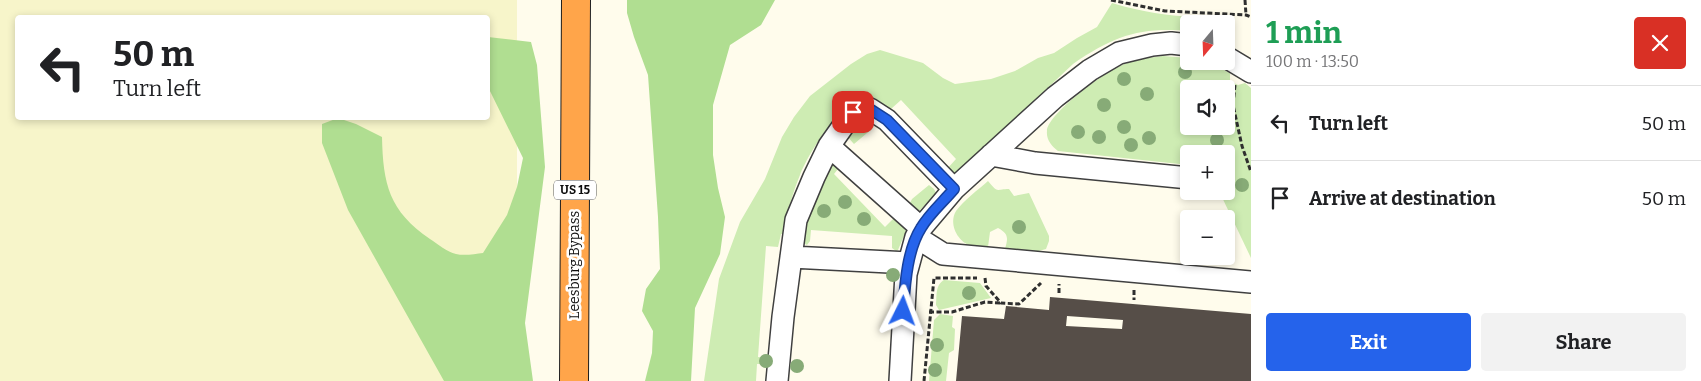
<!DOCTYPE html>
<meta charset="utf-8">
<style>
:root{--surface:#fff;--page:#f2f2f2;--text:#202124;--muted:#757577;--line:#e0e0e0;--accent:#2563eb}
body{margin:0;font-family:Bitter,serif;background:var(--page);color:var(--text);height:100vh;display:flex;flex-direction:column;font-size:19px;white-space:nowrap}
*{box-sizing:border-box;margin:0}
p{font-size:16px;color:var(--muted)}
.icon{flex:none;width:28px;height:28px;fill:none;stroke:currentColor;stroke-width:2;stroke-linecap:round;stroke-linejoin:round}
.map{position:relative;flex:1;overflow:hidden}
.panel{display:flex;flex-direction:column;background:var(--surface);width:450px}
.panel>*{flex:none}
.top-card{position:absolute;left:15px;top:15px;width:475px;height:105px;border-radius:5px;box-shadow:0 2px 8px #0003;background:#fff;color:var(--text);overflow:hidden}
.needle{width:32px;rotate:199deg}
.controls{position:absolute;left:1180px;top:15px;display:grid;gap:10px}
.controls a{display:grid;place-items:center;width:55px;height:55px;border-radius:5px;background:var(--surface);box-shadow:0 2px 8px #0003;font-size:25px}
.pin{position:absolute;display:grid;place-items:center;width:42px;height:42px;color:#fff;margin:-21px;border-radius:10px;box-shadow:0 2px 8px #0006}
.me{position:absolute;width:55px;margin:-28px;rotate:3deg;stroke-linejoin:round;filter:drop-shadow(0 0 4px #0008)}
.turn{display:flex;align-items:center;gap:18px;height:105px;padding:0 15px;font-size:22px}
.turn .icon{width:65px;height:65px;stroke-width:2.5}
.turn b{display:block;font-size:35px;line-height:42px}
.round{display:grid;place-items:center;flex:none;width:52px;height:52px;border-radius:5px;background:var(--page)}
.head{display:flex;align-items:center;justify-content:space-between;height:85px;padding:0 15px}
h1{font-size:30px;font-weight:700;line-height:38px;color:#1e9e55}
.action{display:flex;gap:10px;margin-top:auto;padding:10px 15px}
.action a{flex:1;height:58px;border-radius:5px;background:var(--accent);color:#fff;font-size:20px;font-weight:700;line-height:58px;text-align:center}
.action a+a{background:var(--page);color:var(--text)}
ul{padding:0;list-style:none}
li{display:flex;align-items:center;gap:15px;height:75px;padding:0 15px;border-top:1px solid var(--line)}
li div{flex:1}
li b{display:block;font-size:19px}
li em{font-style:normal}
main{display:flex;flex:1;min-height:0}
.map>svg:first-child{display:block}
.farmland{fill:#f7f5ca;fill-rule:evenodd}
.green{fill:#ceecb3;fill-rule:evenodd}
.forest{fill:#b0de91}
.building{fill:#564e48;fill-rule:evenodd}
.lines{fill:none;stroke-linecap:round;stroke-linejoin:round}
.minor-casing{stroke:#404040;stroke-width:24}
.highway-casing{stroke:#1e1e1e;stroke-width:30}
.path{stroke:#2f2f2f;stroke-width:3;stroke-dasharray:5 2.5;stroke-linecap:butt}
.minor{stroke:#fff;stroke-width:21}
.highway{stroke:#ffa54a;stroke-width:28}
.tree{fill:#87ab77}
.route-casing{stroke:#184099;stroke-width:12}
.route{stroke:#2563eb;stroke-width:9}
.labels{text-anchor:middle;stroke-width:5;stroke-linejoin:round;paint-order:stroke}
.shield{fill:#fff;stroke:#565656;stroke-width:1}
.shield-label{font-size:12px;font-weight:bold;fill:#0d0d0d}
.street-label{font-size:14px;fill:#0d0d0d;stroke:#fff}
</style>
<main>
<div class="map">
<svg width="1251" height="381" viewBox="0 0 1251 381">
<rect width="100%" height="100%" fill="#fffcec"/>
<path class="farmland" d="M 0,0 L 517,0 L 517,381 L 0,381 ZM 18,18 L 488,18 L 488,118 L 18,118 Z"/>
<path class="green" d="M 1112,3 C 1142,12 1167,16 1199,17 L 1206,24 L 1189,24 L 1189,31 C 1139,27 1114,36 1073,64 L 954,176 L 947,169 L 956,159 L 901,100 L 891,109 C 884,107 879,99 872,97 C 845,92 808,154 800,175 C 792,194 787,214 783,234 L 781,234 L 778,247 L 766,246 L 758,357 L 770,358 L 769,364 L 757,364 L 756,381 L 704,381 L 719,279 L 740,222 L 765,179 L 782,137 L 794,117 L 810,96 L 851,64 L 867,54 L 880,50 L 923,63 L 943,78 L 955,84 L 991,79 L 1015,71 L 1038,58 L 1054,53 L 1077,38 L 1097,27 Z
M 1163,56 L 1189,58 L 1189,61 L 1207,62 L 1230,73 L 1230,81 L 1238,85 L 1245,83 L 1251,88 L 1251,258 L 1219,191 L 1226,191 L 1226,154 L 1189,154 L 1189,165 L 1058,151 C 1052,146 1046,140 1047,131 C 1047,115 1102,74 1118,67 C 1132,60 1147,58 1163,56 ZM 1189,89 L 1226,89 L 1226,126 L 1189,126 Z
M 865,118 L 873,123 L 873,128 L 854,144 L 853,143 L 848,137 Z
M 830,161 L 842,164 L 834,174 L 885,227 L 893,219 L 897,220 L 906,231 L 898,250 L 896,251 L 892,248 L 892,236 L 811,230 L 810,241 L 807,245 L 805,244 C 800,225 823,180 830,161 Z
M 988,181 C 999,194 995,189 1009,189 L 1014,196 L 1029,193 L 1049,236 L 1049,241 L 1046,249 L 1035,252 L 1005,249 C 1008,238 1009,234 998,228 L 990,232 L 988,247 C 983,247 977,247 972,246 C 958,243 948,224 956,211 C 963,201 979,189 988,181 Z
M 929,185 L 934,189 L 936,193 L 920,210 L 916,211 L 910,203 L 912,199 Z
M 944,280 L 980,283 L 991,298 L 939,310 L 936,305 C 937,296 935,285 944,280 Z
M 940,314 L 953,316 L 952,327 L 955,329 L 954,350 L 949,353 L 946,381 L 929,381 L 934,320 Z"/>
<path class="forest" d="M 627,0 L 775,0 L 761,25 L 730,45 L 713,105 L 713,155 L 718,188 L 725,217 L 720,254 L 695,308 L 691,381 L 645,381 L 652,353 L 653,331 L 642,311 L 646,289 L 660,269 L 658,217 L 648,75 L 634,37 L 627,13 Z
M 488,37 L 531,42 L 537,65 L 545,167 L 525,323 L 533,381 L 444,381 L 348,210 L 322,143 L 322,124 L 338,118 L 356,124 L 382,137 C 383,184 389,211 430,239 C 438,244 447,252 456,254 C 464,256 475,254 483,253 L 507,215 L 517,187 L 523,158 L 488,87 Z"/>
<path class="building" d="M 1050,297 L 1251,314 L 1251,381 L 956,381 L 962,316 L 1004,319 L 1006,306 L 1049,310 ZM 1067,316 L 1123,320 L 1122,329 L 1066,326 Z"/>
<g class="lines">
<defs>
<path id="minor" d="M 1226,57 L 1251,72
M 829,146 L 921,228
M 991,155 L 1035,163 L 1189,178
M 916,237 L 943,254 L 1251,282
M 791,257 L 909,263
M 777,381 L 783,317 L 796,220 L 814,177 L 829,146 L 853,112 L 870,109 L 887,120 L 954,189
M 900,381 L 906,274 L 916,237 L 921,228 L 954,189 L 1055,97 L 1090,70 L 1119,53 L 1152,45 L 1171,43 L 1189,45"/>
<path id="highway" d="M 574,381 L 576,0"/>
</defs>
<use href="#minor" class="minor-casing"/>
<use href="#highway" class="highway-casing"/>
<path class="path" d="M 1111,0 L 1165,11 L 1246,15 L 1251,17
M 1245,0 L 1246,15
M 1235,85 L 1233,105 L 1242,146 L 1251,172
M 985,278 L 986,286 L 1001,303 L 1019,304 L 1041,283
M 1134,290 L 1134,300
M 1059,293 L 1059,284
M 929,312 L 952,312 L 985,302 L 1000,303
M 924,381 L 934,278 L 977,278"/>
<use href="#minor" class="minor"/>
<use href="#highway" class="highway"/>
</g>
<g class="tree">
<circle cx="1185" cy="72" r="7"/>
<circle cx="1124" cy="79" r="7"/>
<circle cx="1147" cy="94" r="7"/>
<circle cx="1104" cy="105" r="7"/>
<circle cx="1124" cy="127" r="7"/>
<circle cx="1078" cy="132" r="7"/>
<circle cx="1099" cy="137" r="7"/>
<circle cx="1149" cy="138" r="7"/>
<circle cx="1217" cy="140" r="7"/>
<circle cx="1131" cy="145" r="7"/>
<circle cx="1242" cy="185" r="7"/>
<circle cx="845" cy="202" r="7"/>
<circle cx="824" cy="211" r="7"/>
<circle cx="864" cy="219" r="7"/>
<circle cx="1019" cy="227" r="7"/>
<circle cx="893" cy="275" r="7"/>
<circle cx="969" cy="293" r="7"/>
<circle cx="937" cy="345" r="7"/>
<circle cx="766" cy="361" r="7"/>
<circle cx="797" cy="366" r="7"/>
<circle cx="935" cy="370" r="7"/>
</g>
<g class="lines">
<defs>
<path id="route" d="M 853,112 L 870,109 L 887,120 L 954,189 C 943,202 929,214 921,228 C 907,250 905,285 903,311"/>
</defs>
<use href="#route" class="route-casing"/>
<use href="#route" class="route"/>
</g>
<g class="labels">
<rect class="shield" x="554" y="180.5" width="42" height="19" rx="4"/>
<g class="shield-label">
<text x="575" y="194">US 15</text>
</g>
<g class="street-label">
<text transform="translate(574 265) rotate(-90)" y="5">Leesburg Bypass</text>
</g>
</g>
</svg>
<div class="controls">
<a><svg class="needle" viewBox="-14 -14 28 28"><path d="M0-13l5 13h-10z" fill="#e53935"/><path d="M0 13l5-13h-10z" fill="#757577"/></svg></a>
<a><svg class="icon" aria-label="sound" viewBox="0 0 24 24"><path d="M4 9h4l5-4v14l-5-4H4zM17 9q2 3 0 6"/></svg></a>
<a>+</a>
<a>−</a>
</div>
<div class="pin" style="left:853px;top:112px;background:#d93025"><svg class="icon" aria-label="arrive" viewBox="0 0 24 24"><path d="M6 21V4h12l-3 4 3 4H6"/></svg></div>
<svg class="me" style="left:903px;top:311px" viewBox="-20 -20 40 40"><path d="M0-17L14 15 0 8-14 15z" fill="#2563eb" stroke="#fff" stroke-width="4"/></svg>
<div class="top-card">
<div class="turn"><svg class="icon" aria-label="left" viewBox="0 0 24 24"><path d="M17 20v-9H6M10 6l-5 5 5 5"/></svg><div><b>50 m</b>Turn left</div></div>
</div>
</div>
<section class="panel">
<div class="head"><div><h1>1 min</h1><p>100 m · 13:50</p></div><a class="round" style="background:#d93025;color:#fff"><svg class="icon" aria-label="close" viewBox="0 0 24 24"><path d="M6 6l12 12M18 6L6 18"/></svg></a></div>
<ul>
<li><svg class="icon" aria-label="left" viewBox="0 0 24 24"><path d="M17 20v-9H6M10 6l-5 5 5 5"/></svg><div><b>Turn left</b></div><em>50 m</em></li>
<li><svg class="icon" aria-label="arrive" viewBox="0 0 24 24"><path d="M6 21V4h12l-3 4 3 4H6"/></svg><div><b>Arrive at destination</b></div><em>50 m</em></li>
</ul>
<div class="action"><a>Exit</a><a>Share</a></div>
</section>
</main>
